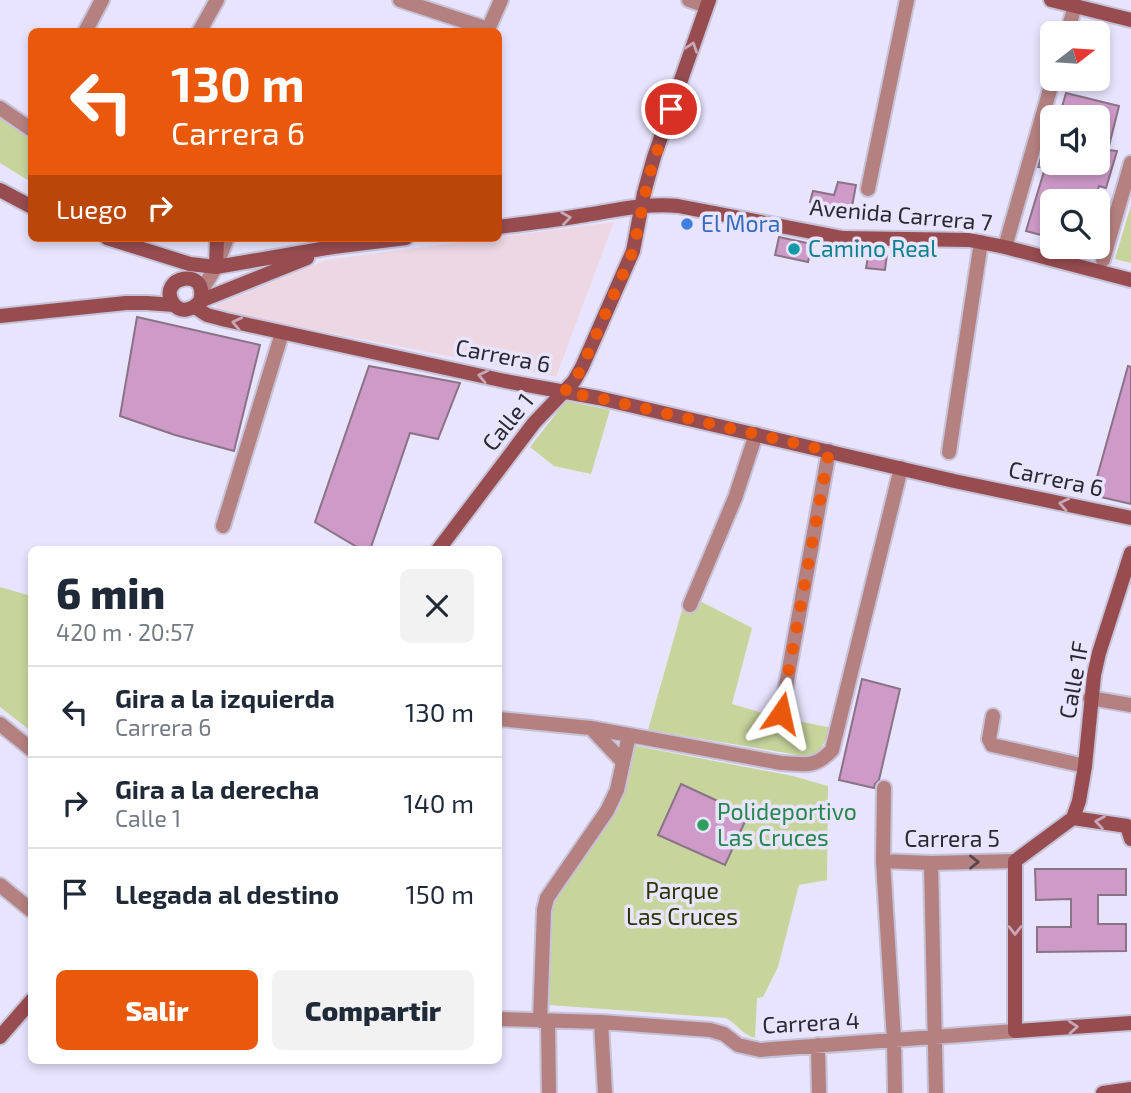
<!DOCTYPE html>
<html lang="es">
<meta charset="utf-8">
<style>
:root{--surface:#fff;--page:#f2f2f3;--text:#1f2937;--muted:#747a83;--line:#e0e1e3;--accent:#ea580c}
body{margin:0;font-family:"Exo 2",sans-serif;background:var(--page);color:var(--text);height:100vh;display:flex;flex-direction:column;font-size:26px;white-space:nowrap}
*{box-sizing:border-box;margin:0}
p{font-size:23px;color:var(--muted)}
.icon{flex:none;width:38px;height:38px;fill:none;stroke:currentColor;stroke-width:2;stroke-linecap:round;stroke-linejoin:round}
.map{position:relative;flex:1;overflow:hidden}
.details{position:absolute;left:28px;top:546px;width:474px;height:518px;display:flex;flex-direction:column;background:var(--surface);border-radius:10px;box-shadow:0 4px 10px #0003}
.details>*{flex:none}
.top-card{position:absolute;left:28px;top:28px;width:474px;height:214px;border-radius:10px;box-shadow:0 4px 10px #0003;background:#ea580c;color:#fff;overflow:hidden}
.needle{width:46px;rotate:73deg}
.fabs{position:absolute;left:1040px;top:21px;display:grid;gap:14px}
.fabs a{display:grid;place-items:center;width:70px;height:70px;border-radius:10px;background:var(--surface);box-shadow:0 4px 10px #0003;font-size:35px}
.pin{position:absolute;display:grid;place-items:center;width:60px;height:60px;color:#fff;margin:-30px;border:4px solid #fff;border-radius:50%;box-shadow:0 2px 7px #0007}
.me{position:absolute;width:77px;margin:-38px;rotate:11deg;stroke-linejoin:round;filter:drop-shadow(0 0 5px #0008)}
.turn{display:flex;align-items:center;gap:24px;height:147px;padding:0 28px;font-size:32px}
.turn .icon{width:91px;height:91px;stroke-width:2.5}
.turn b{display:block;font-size:49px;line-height:60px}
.then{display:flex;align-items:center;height:66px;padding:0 28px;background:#0003;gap:14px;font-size:26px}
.round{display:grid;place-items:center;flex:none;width:74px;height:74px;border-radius:10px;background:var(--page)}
.overview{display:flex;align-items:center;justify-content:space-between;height:119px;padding:0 28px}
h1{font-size:42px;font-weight:800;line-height:52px}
.button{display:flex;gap:14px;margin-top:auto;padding:14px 28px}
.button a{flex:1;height:80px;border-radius:10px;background:var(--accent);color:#fff;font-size:28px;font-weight:800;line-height:80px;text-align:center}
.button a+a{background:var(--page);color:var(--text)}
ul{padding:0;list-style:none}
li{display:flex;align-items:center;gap:21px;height:91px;padding:0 28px;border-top:2px solid var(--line)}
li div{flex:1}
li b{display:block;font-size:26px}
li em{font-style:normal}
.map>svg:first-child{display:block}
.industrial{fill:#edd7e3}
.green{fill:#c7d59c}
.building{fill:#ce9ac8;stroke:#8a7287;stroke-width:2}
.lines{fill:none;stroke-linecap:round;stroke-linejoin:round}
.street-casing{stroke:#c6c2d9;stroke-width:18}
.secondary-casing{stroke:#c6c2d9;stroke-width:18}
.street{stroke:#b58080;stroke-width:14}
.secondary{stroke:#974c50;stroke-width:14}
.oneway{stroke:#c8a7b8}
.oneway2{stroke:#5a474e}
.route{stroke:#ea580c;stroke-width:12;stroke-dasharray:0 21.6}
.shop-dot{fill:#3f7fe0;stroke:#e8e4fe;stroke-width:2.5}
.culture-dot{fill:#0f9aa8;stroke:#e8e4fe;stroke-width:2.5}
.leisure-dot{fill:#2e9e5b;stroke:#e8e4fe;stroke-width:2.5}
.labels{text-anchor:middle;stroke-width:7;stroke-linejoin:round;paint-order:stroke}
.street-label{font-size:23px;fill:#292833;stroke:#e8e4fe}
.shop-label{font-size:23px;fill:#366cbe;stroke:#e8e4fe;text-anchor:start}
.culture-label{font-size:23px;fill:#0d838f;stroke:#e8e4fe;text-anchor:start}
.leisure-label{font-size:23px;fill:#27864d;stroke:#e8e4fe;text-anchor:start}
.park-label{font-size:23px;fill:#2c3503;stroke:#e8e4fe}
</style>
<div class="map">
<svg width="1131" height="1093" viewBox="0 0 1131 1093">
<rect width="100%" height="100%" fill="#e8e4fe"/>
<path class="industrial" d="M 614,222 L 556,377 L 218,311 L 216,305 L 326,260 Z"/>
<path class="green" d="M 0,111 L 31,134 L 31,182 L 0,163 Z
M 1131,205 L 1131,263 L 1115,259 Z
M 566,401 L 610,410 L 591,474 L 554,466 L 530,447 Z
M 0,587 L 31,596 L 31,731 L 0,707 Z
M 698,600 L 752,628 L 732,704 L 774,716 L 832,728 L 816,758 L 648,730 L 682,610 L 693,612 Z
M 631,745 L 793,776 L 828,786 L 827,880 L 799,885 L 778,967 L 763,997 L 757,998 L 755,1038 C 743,1035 737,1024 726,1018 L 549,1005 L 553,905 L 564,883 L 618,809 L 623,796 Z"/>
<path class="building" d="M 1066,93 L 1119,106 L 1108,150 L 1117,151 L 1106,188 L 1099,186 L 1094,201 L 1052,201 L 1052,238 L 1026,231 L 1045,168 L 1038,167 L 1050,126 L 1052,126 L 1052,163 L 1097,163 L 1097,117 L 1059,117 Z
M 838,182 L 856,185 L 851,212 L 810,202 L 813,191 L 834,195 Z
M 779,237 L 812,244 L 808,262 L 775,255 Z
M 869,251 L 887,254 L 885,270 L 866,268 Z
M 137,317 L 260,345 L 234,451 L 175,435 L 120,416 Z
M 369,366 L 460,383 L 438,439 L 410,433 L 370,550 L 362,550 L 315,522 Z
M 1128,366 L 1131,367 L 1131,504 L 1092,495 Z
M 862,679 L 900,689 L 879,780 L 875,784 L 874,788 L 839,780 Z
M 681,784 L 748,815 L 725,865 L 658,835 Z
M 1035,869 L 1126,869 L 1126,895 L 1098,895 L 1098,924 L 1126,924 L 1126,951 L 1037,952 L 1037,927 L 1071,927 L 1071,899 L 1036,900 Z"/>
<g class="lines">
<defs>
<path id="street" d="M 400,0 L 488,29
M 689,0 L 706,6
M 85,32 L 102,0
M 199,32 L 217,0
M 487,32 L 501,0
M 1067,33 L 1075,6
M 0,108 L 32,130
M 868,189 L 907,0
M 1005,247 L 1053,79
M 1103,260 L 1131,163
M 201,291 L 216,267 L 227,238
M 949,452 L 981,242
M 223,526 L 282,333
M 690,605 L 735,498 L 756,434
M 1090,698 L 1131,705
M 781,713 L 829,451
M 993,716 L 989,739 L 992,745 L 1085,766
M 499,719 L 591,728 L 781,763 C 805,764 814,769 832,750 L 901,468
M 0,724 L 32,750
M 591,728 L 623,762
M 884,788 L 883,861 L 894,1040 L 895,1093
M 883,861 L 931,863 L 1015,861
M 931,863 L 936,1093
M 0,885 L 32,911
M 499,1019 L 601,1022 L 710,1030 L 724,1034 L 738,1045 L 760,1050 L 1015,1031
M 540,1021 L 544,910 L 547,898 L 607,811 L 617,790 L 629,735
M 548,1021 L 549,1093
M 601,1022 L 605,1093
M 818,1045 L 819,1093"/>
<path id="secondary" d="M 1051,0 L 1131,20
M 0,190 L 32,207
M 499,227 C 528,223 557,220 586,215 C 617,210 646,203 678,206 L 843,238 L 969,240 L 1005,247 L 1131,280
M 107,238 L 190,264 L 216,267 L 333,247 L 406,238
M 216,267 L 217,238
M 200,301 C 210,265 156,277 173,303 C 180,314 193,310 200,301 L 307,258
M 195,307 L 207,315 L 226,320 L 505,381 L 599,398 L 954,481 L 1131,518
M 0,316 L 126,303 L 147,303 L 174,305
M 438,550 L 534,423 L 574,381 L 582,367 L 633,251 L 644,193 L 654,157 L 709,0
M 1073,818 L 1079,801 L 1085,766 L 1094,675 L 1099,653 L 1131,553
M 1131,839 L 1127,826 L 1073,818 L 1015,861 L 1015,1031 L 1131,1023
M 0,1037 L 32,1000
M 1103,1093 L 1131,1089"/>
</defs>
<use href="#street" class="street-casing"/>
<use href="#secondary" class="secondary-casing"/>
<use href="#street" class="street"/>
<use href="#secondary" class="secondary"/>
</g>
<defs><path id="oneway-chevron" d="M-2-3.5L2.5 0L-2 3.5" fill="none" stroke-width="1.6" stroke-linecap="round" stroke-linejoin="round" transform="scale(1.75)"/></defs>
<g class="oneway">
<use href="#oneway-chevron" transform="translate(692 47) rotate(-71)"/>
<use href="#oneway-chevron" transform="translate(566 218) rotate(-8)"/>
<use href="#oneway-chevron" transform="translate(237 323) rotate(-168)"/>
<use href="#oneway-chevron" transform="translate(483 376) rotate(-168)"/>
<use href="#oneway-chevron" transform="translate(1064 504) rotate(-168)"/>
<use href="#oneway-chevron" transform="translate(1100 822) rotate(-171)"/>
<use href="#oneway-chevron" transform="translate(1015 930) rotate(90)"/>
<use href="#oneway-chevron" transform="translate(1073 1027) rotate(-4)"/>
</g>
<use class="oneway2" href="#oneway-chevron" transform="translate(974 862) rotate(-1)"/>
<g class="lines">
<path class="route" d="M 671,109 L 649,176 L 633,251 L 582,367 L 574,382 L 564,392 L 599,398 L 829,451 L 781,713"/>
</g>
<circle class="shop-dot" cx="687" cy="224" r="7"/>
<circle class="culture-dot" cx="794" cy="249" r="7"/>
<circle class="leisure-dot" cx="703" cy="825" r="7"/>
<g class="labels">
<g class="street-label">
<text transform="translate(901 215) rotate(5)" y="8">Avenida Carrera 7</text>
<text transform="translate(503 356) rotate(11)" y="8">Carrera 6</text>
<text transform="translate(508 422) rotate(-51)" y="8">Calle 1</text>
<text transform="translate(1056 479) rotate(12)" y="8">Carrera 6</text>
<text transform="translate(1074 680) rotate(-80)" y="8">Calle 1F</text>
<text x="952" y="847">Carrera 5</text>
<text transform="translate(811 1023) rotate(-3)" y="8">Carrera 4</text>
</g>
<g class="shop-label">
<text x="701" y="232">El Mora</text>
</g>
<g class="culture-label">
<text x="808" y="257">Camino Real</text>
</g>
<g class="leisure-label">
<text x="717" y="820">Polideportivo<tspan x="717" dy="26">Las Cruces</tspan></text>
</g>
<g class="park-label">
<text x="682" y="899">Parque<tspan x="682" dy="26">Las Cruces</tspan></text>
</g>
</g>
</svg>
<div class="fabs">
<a><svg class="needle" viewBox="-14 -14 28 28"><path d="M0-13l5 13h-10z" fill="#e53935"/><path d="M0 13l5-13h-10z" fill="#747a83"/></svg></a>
<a><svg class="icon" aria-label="sound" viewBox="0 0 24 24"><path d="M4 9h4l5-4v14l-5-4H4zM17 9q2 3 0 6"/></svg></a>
<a><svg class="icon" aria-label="search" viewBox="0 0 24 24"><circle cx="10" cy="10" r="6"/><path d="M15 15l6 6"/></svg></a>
</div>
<div class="pin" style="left:671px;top:109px;background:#d93025"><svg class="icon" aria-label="arrive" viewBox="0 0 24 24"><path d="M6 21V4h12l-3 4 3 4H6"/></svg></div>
<svg class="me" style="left:781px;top:713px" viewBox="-20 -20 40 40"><path d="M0-17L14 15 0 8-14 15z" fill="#ea580c" stroke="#fff" stroke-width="4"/></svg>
<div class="top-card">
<div class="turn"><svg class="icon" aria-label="left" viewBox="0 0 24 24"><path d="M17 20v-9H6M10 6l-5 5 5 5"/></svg><div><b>130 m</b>Carrera 6</div></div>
<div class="then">Luego<svg class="icon" aria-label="right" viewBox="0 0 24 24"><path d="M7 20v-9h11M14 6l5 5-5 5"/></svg></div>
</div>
<section class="details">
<div class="overview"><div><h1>6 min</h1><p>420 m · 20:57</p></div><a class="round"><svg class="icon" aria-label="close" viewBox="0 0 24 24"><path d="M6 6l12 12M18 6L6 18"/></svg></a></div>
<ul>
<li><svg class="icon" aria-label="left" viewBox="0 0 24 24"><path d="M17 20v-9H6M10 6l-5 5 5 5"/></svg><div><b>Gira a la izquierda</b><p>Carrera 6</p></div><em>130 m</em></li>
<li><svg class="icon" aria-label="right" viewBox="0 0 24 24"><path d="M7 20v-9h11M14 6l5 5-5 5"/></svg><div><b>Gira a la derecha</b><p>Calle 1</p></div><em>140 m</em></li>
<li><svg class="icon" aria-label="arrive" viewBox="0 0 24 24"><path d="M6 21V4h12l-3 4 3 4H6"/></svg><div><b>Llegada al destino</b></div><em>150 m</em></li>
</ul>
<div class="button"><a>Salir</a><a>Compartir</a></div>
</section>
</div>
